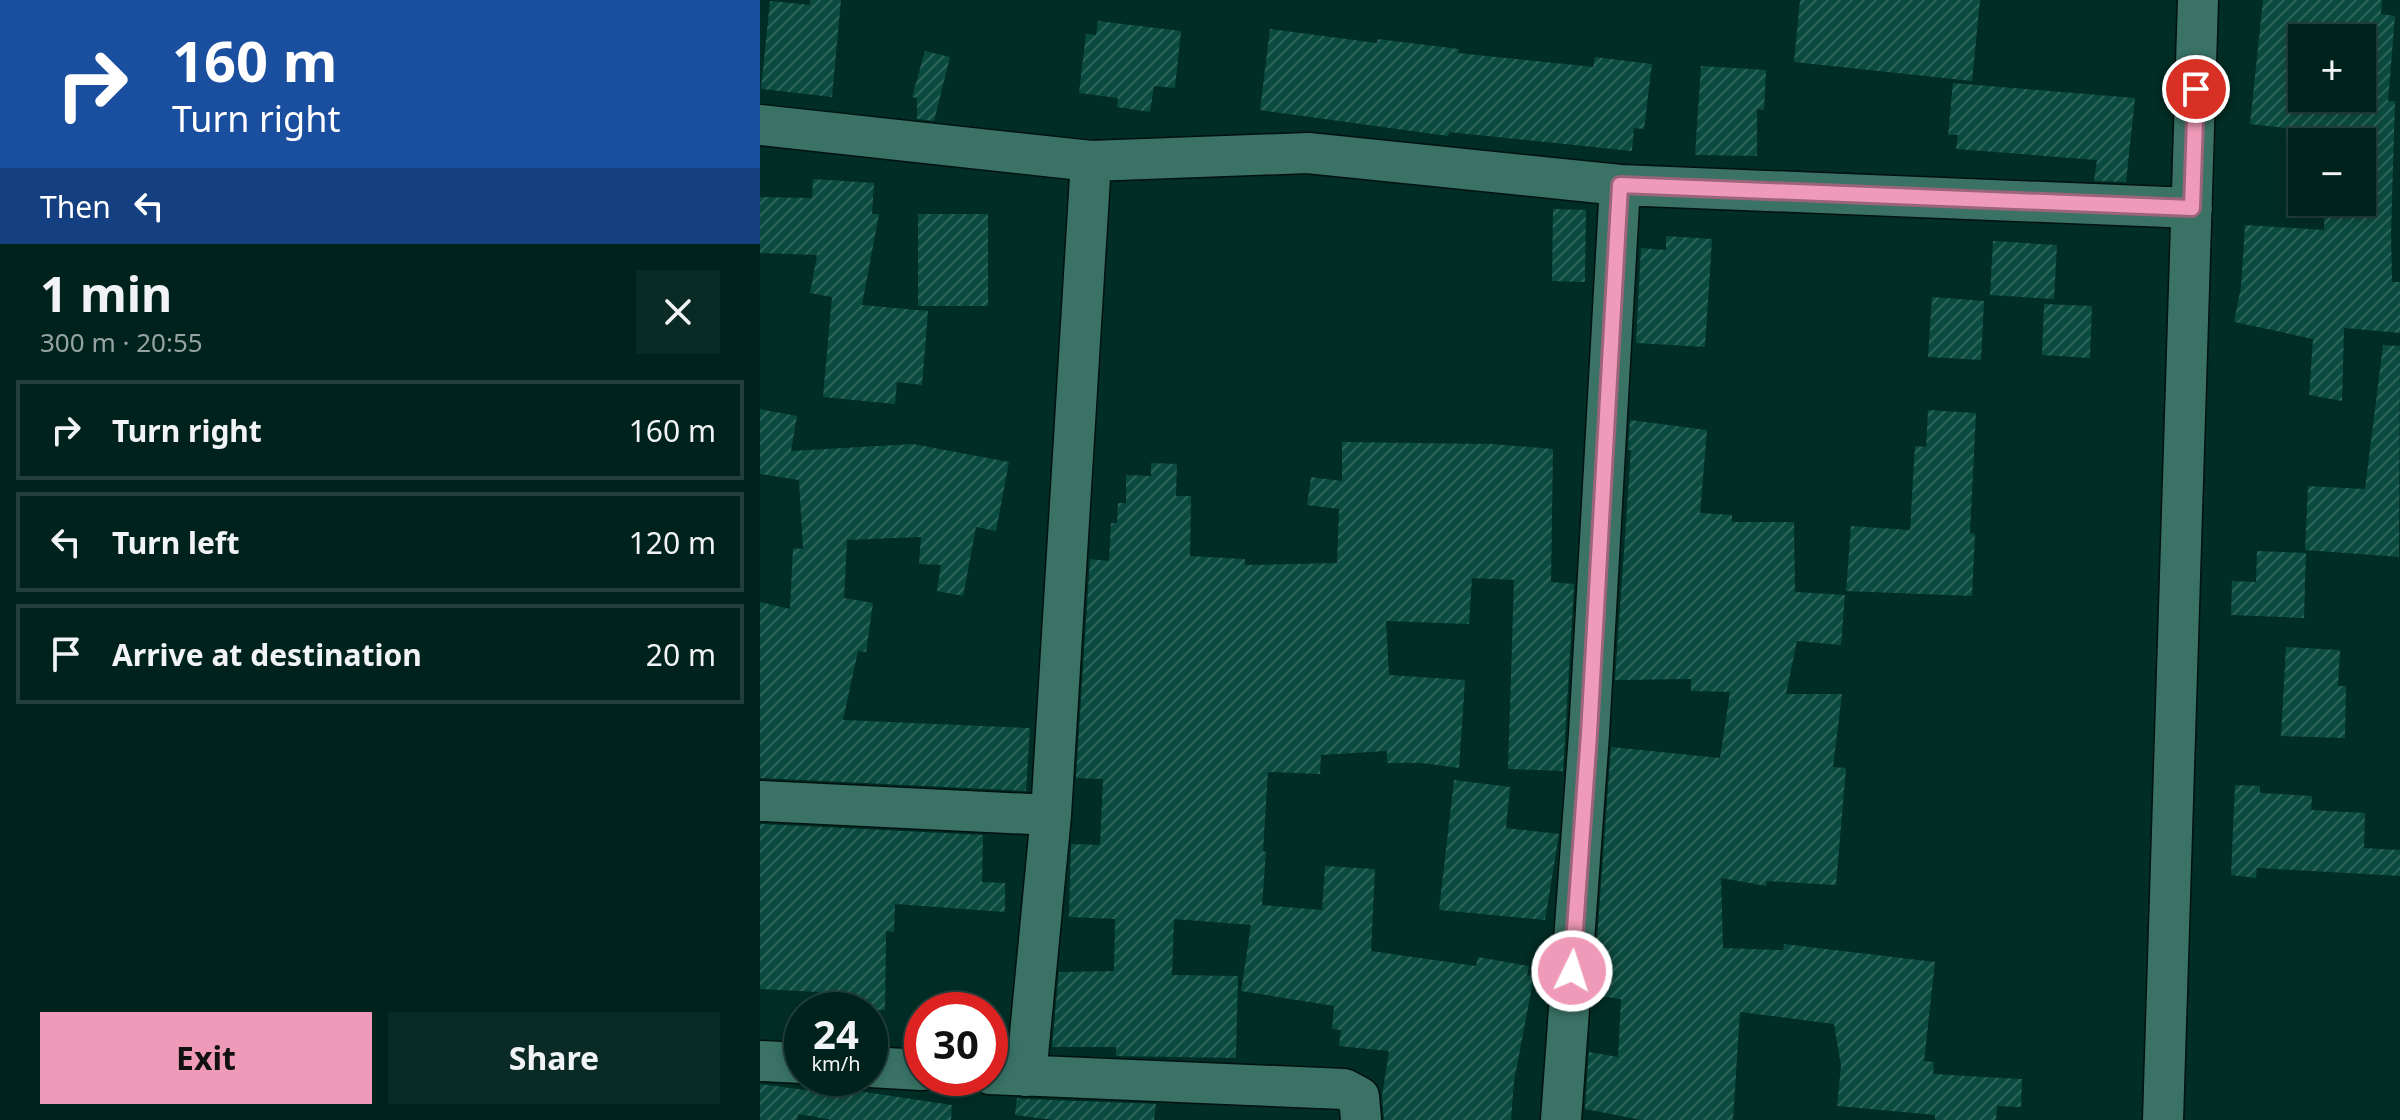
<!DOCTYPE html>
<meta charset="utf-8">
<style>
:root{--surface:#00221c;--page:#0a2a25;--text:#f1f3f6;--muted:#95a4a3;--line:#223f3b;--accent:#ef9ab8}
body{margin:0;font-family:"Noto Sans",sans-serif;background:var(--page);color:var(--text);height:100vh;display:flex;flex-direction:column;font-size:30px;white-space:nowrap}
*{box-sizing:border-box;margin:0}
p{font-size:26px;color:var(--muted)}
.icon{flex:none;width:44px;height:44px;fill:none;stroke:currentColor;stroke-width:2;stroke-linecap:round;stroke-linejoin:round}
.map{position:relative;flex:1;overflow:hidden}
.side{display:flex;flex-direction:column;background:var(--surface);width:760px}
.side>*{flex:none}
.guide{background:#1a4fa0;color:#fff;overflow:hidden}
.tools{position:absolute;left:1528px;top:24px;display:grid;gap:16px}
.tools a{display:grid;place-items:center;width:88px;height:88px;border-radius:0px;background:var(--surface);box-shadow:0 4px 12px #0003,0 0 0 2px var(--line);font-size:40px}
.speed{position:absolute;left:24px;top:992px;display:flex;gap:16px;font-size:40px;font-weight:700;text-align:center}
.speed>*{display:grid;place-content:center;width:104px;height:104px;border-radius:50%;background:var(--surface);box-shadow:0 4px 12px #0003,0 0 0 2px var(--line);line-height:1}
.speed small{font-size:20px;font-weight:400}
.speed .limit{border:12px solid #d22;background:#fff;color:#111}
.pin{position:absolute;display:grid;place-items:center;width:68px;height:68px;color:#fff;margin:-34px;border:4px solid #fff;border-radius:50%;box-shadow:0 2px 8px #0007}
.me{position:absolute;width:88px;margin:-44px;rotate:4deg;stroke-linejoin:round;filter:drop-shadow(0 0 6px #0008)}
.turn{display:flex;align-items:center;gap:28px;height:168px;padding:0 40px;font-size:36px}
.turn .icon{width:104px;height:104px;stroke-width:2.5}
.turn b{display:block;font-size:56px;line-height:68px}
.then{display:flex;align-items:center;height:76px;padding:0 40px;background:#0003;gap:16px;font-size:30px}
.round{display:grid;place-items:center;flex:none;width:84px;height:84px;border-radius:0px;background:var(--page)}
.overview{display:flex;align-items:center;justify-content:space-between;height:136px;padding:0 40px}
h1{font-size:48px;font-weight:700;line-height:60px}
.primary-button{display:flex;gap:16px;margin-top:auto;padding:16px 40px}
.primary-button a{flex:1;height:92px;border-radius:0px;background:var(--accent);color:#111;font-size:32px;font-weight:700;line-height:92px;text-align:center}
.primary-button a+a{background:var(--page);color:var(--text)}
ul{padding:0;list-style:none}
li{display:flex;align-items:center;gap:24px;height:100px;margin:0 16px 12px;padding:0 24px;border:4px solid var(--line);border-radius:0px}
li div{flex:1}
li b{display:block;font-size:30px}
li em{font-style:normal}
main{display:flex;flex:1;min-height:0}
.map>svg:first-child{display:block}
.building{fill:url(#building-hatch);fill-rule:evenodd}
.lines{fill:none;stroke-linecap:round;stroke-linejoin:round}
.minor-casing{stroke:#02120e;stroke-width:43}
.minor{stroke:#3a7366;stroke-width:40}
.route-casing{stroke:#9b6478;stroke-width:20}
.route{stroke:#ef9ab8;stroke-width:14}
</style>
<main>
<section class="side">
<div class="guide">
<div class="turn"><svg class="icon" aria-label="right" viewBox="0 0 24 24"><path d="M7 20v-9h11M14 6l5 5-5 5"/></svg><div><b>160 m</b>Turn right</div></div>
<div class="then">Then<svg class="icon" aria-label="left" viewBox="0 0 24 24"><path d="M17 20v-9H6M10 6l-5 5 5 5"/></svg></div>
</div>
<div class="overview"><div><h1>1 min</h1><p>300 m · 20:55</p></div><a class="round"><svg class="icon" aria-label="close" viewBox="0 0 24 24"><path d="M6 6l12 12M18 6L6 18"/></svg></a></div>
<ul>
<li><svg class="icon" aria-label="right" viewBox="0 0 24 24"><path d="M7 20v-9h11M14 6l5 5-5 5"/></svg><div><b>Turn right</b></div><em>160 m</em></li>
<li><svg class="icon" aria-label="left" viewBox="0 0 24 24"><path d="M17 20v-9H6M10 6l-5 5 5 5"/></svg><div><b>Turn left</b></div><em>120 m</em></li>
<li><svg class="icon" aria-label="arrive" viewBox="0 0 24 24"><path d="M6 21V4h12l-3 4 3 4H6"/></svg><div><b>Arrive at destination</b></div><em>20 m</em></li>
</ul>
<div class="primary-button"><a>Exit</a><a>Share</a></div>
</section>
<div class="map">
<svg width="1640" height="1120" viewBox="0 0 1640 1120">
<defs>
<pattern id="building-hatch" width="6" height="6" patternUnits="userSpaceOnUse" patternTransform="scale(2)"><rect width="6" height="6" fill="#0b4b3f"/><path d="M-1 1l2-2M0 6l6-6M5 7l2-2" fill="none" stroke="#2e655b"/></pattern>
</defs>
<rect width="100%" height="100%" fill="#002d25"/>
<path class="building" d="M 50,0 L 81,0 L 72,97 L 1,89 L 10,1 L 50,5 Z
M 1040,0 L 1220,0 L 1212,81 L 1034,62 Z
M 1503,0 L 1622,0 L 1621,14 L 1635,16 L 1628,101 L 1635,101 L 1631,233 L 1632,282 L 1640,282 L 1640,333 L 1584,328 L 1582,401 L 1549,395 L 1553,339 L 1474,322 L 1481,287 L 1485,225 L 1564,230 L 1565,202 L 1602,202 L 1602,142 L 1571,142 L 1572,133 L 1490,124 ZM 1542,38 L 1602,38 L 1602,98 L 1542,98 Z
M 338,21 L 421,31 L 415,88 L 394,86 L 390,112 L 357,107 L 358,98 L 319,93 L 326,34 L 336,35 Z
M 510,29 L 617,43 L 617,39 L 699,49 L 698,53 L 833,67 L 835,57 L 892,64 L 884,129 L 874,128 L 872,151 L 689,132 L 688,136 L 500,110 Z
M 165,51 L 190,57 L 174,121 L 157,119 L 157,98 L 152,97 Z
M 941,66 L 1006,70 L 1004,110 L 997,109 L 997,156 L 935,155 Z
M 1193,83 L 1375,98 L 1366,182 L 1334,181 L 1337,160 L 1196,149 L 1198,135 L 1188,135 Z
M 53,179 L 114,183 L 112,214 L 119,214 L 102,305 L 168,311 L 162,385 L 137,382 L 135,404 L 63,397 L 72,297 L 50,293 L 57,255 L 0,253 L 0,197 L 52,198 Z
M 793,209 L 826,210 L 825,282 L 792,281 Z
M 158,214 L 228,214 L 228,306 L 158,306 Z
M 906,236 L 952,239 L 945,347 L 876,343 L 881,248 L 906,250 Z
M 1233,241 L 1297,245 L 1294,299 L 1230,295 Z
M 1172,297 L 1224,301 L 1221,360 L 1168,357 Z
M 1284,304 L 1332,306 L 1330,358 L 1282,355 Z
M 1623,345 L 1640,346 L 1639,557 L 1545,550 L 1548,486 L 1605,489 Z
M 0,409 L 37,416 L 31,451 L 153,444 L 249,462 L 236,531 L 216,527 L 203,596 L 177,591 L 181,565 L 159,564 L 161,537 L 87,540 L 84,598 L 113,603 L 106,652 L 98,651 L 83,720 L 270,728 L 266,791 L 0,778 L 0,602 L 30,609 L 33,548 L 43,549 L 39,480 L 0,474 Z
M 1168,410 L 1216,413 L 1210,533 L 1215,534 L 1212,596 L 1086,591 L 1091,526 L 1150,530 L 1155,446 L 1166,447 Z
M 870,420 L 947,430 L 940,513 L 972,515 L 972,522 L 1034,522 L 1035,592 L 1085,595 L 1081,645 L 1037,641 L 1026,694 L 1082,694 L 1073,767 L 1086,768 L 1076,885 L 1007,881 L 1006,886 L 961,878 L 963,948 L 1023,950 L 1024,944 L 1175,962 L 1164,1061 L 1174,1062 L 1173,1074 L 1262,1079 L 1261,1107 L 1237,1106 L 1236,1120 L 1175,1120 L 1175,1115 L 1077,1106 L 1081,1066 L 1074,1024 L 980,1012 L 973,1120 L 881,1120 L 825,1109 L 829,1052 L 858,1057 L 861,999 L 833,995 L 851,747 L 960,758 L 970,692 L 931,691 L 931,679 L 855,680 L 871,450 L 868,450 Z
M 582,442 L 732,444 L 793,449 L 791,582 L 814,584 L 803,771 L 748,769 L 754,580 L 712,578 L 709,624 L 626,621 L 629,675 L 705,680 L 699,768 L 662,763 L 627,763 L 627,751 L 561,755 L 560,774 L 508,772 L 503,851 L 506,852 L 502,905 L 562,910 L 565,866 L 615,869 L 611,951 L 716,966 L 718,957 L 769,966 L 767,975 L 774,976 L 754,1081 L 751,1120 L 624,1120 L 622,1097 L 629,1051 L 579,1046 L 581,1030 L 572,1029 L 574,1006 L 481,991 L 491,925 L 414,919 L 412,975 L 478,976 L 476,1058 L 356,1056 L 356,1047 L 292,1047 L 299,972 L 354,971 L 355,919 L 309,917 L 311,844 L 340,845 L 343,779 L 316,778 L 330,559 L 349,561 L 351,523 L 357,523 L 358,503 L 366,503 L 366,475 L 391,476 L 391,463 L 417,464 L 416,496 L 431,496 L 430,556 L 485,559 L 485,565 L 577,563 L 579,509 L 547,505 L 551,477 L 582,481 Z
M 1497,551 L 1546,553 L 1544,618 L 1471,615 L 1472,581 L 1496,582 Z
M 1526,647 L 1580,650 L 1578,686 L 1586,686 L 1585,738 L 1521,736 Z
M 694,780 L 750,787 L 746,828 L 799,834 L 785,920 L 679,910 Z
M 1475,785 L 1500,786 L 1500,793 L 1552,796 L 1551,810 L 1605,813 L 1604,848 L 1640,850 L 1640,876 L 1497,868 L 1496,878 L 1471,875 Z
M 0,824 L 223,835 L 222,882 L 245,883 L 245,912 L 135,904 L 134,932 L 126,931 L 125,1010 L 58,1010 L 58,992 L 0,989 Z
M 0,1084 L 45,1090 L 46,1085 L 51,1084 L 192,1105 L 191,1120 L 73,1120 L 38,1114 L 37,1120 L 0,1120 Z
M 257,1098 L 265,1099 L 396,1104 L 394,1120 L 294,1120 L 255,1115 Z"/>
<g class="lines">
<defs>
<path id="minor" d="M 0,125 L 331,161 L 548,153 L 860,185 L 1432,208
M 0,801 L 291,815
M 0,1061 L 42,1063
M 110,1067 L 162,1070
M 230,1074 L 584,1089 L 599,1097 L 601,1120
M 266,1076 L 291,815 L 331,161
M 801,1120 L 829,734 L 860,185
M 1403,1120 L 1438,0"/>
</defs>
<use href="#minor" class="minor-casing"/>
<use href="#minor" class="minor"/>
</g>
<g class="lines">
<defs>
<path id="route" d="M 812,971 L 829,734 L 860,185 L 1432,208 L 1436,89"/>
</defs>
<use href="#route" class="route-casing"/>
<use href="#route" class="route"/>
</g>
</svg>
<div class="tools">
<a>+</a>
<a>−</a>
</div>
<div class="speed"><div>24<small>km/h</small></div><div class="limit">30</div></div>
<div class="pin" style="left:1436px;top:89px;background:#d93025"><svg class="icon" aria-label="arrive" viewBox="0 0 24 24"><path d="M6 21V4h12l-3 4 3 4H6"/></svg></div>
<svg class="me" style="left:812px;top:971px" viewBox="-20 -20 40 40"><circle r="17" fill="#ef9ab8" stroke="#fff" stroke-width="3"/><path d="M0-11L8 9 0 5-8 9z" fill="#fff"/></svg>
</div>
</main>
